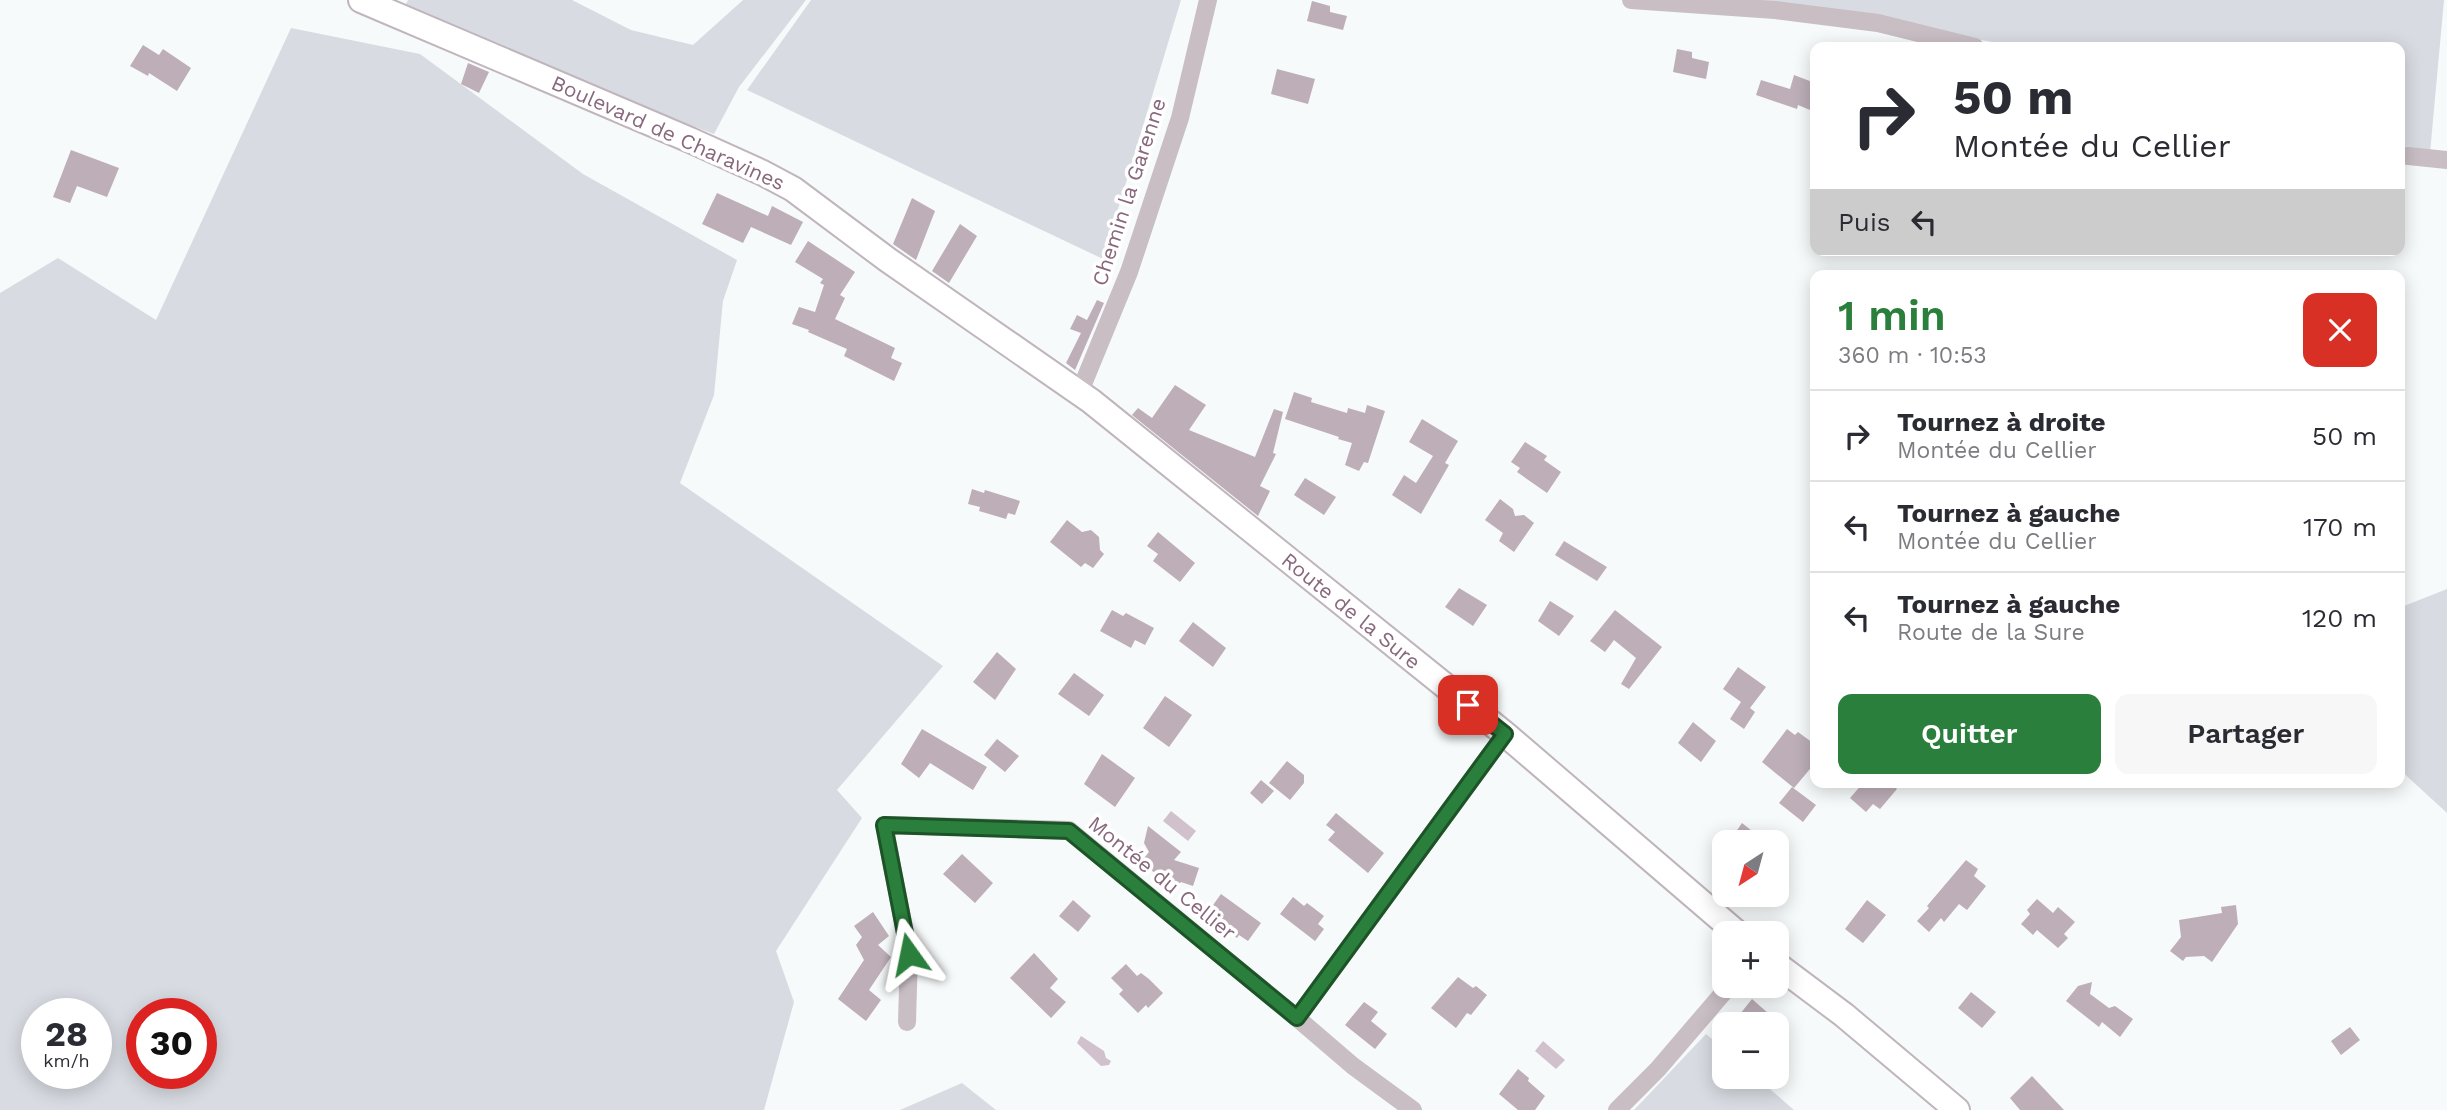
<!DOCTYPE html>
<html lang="fr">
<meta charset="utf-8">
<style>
:root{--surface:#fff;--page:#f7f7f7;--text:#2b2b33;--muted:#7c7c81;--line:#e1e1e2;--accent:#2b7f3c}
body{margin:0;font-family:"Work Sans",sans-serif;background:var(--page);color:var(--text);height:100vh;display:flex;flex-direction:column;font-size:26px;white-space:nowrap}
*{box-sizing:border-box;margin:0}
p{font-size:23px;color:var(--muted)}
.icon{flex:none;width:38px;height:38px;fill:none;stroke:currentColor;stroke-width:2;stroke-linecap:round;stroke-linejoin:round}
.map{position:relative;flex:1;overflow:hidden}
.details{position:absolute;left:1810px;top:270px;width:595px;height:518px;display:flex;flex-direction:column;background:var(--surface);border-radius:14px;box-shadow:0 4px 18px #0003}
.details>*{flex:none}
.top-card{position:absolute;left:1810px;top:42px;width:595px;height:214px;border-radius:14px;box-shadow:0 4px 18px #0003;background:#fff;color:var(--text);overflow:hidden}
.needle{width:46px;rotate:216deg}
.tools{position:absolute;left:1712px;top:830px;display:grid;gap:14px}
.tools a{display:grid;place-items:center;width:77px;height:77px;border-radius:14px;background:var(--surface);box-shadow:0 4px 18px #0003;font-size:35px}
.speed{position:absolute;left:21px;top:998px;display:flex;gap:14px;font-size:35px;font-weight:700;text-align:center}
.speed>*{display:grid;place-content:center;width:91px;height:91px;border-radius:50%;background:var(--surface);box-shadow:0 4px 18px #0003;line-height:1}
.speed small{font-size:18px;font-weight:400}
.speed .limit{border:10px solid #d22;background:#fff;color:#111}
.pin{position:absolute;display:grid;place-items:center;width:60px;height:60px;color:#fff;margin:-30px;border-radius:14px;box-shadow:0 4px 10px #0006}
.me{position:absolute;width:77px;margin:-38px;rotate:348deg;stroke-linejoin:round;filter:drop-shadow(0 0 5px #0008)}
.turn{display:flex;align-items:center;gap:24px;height:147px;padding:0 28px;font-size:32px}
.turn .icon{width:91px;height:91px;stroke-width:2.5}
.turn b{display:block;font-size:49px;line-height:60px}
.then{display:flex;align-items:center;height:66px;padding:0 28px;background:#0003;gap:14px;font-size:26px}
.round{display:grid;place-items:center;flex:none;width:74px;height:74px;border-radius:14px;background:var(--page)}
.overview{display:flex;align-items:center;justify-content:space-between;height:119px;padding:0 28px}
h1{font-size:42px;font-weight:600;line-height:52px;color:var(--accent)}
.cta{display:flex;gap:14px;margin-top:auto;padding:14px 28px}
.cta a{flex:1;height:80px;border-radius:14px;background:var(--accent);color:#fff;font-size:28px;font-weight:600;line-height:80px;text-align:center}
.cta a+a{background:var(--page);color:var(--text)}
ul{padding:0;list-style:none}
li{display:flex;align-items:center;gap:21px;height:91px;padding:0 28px;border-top:2px solid var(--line)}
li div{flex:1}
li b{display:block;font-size:26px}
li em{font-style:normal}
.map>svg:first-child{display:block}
.green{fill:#d8dce2;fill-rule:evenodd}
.water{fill:#d0c1cd}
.building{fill:#bdaeb8}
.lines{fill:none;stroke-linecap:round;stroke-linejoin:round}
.secondary-casing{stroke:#c0b5bc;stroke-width:28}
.street{stroke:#c8bec4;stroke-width:18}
.secondary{stroke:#fff;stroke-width:24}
.route-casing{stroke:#1c5327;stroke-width:18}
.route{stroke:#2b7f3c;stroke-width:12}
.labels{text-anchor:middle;stroke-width:7;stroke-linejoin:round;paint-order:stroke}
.street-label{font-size:21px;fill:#89687d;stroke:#fff}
</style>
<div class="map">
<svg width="2447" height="1110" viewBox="0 0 2447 1110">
<rect width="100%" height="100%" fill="#f7fafa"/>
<path class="green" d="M 408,0 L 572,0 L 631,30 L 693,45 L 743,0 L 806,0 L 739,87 L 714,134 L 400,16 Z
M 811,0 L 1181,0 L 1103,259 L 747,90 Z
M 1756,0 L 2444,0 L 2430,153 L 2399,144 L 2399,47 L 2021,47 Z
M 291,28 L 420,54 L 583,174 L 737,260 L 723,301 L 714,395 L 680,483 L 943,666 L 837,790 L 862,818 L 776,951 L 794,1002 L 764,1110 L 0,1110 L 0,293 L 58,258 L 156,320 ZM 96,1013 L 96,1073 L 37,1073 L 37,1013 ZM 201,1013 L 201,1073 L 142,1073 L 142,1013 Z
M 2447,589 L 2447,813 L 2399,769 L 2399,608 Z
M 1706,1034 L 1724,1049 L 1724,1076 L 1755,1076 L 1794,1110 L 1634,1110 Z
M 962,1083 L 996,1110 L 900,1110 Z"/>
<path class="water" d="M 1171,811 L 1196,831 L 1188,841 L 1163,821 Z
M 1081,1036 L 1104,1051 L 1106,1058 L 1111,1061 L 1109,1065 L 1101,1066 L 1077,1043 Z
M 1543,1041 L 1565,1060 L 1556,1069 L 1535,1051 Z"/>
<path class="building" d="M 1312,1 L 1330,6 L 1330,12 L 1347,16 L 1343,30 L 1307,21 Z
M 143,45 L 159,55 L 163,49 L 191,68 L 177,91 L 149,73 L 148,76 L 130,66 Z
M 1677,49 L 1692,52 L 1692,58 L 1709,62 L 1706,79 L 1673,72 Z
M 468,63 L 489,72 L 479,93 L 461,84 Z
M 1277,69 L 1315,79 L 1308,104 L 1271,94 Z
M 1794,75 L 1815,83 L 1810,110 L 1798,105 L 1797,109 L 1756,95 L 1761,80 L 1790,89 Z
M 71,150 L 119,168 L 107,197 L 77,186 L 70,203 L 53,197 Z
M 717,193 L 768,216 L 772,206 L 803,222 L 791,245 L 751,227 L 743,243 L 702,224 Z
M 912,198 L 935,211 L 916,260 L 893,244 Z
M 960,224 L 977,236 L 949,283 L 932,271 Z
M 808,241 L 855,272 L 840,295 L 845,298 L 835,319 L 895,348 L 891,358 L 902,363 L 894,381 L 844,356 L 847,349 L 808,332 L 809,330 L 792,324 L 799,307 L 815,312 L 824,285 L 820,283 L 823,279 L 795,262 Z
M 1097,300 L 1104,303 L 1075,370 L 1066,363 L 1081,333 L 1070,329 L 1077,315 L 1087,320 Z
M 1175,385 L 1206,405 L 1189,430 L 1255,457 L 1274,409 L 1283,412 L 1273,453 L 1276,454 L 1260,486 L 1270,491 L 1258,516 L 1132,415 L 1138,408 L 1152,418 Z
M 1294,392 L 1312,398 L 1311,402 L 1347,413 L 1348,408 L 1365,413 L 1367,405 L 1385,411 L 1368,463 L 1364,462 L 1359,471 L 1345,465 L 1352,443 L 1338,439 L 1339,437 L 1285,419 Z
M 1422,419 L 1458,441 L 1445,463 L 1449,465 L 1421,514 L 1392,495 L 1404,475 L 1416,483 L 1433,456 L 1409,442 Z
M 1525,442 L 1547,456 L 1544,460 L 1561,472 L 1547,493 L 1517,472 L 1520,468 L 1511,462 Z
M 1305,478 L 1336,497 L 1324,515 L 1294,495 Z
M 972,489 L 984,493 L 985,490 L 1020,501 L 1015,515 L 1008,513 L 1006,519 L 979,511 L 980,507 L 968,504 Z
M 1500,499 L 1513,509 L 1515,516 L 1524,515 L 1534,523 L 1514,552 L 1499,541 L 1503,533 L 1485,520 Z
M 1067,520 L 1082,532 L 1091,530 L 1099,537 L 1100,550 L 1104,554 L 1093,568 L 1085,563 L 1081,567 L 1050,542 Z
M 1158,532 L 1195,563 L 1180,582 L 1153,561 L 1158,554 L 1147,546 Z
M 1564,541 L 1607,567 L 1597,581 L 1555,555 Z
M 1459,588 L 1487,605 L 1473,626 L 1445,607 Z
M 1550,601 L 1574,616 L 1559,636 L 1538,621 Z
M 1112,610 L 1123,616 L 1126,613 L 1154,628 L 1145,645 L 1135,640 L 1131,648 L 1100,631 Z
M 1615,610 L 1662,647 L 1629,689 L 1621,684 L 1636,658 L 1614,640 L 1605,652 L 1590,641 Z
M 1193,622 L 1226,648 L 1213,667 L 1179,641 Z
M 997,652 L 1016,669 L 995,700 L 973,682 Z
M 1738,667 L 1766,687 L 1750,708 L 1755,712 L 1744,729 L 1730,719 L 1741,702 L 1723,689 Z
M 1074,673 L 1104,695 L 1089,716 L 1058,694 Z
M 1165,696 L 1192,715 L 1169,747 L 1143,728 Z
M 1693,722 L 1716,741 L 1701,762 L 1678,743 Z
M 922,729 L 987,767 L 973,790 L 930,763 L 919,778 L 901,764 Z
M 1787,729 L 1795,735 L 1798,732 L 1813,743 L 1815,749 L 1815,763 L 1794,788 L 1762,762 Z
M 997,739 L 1019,756 L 1005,772 L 984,755 Z
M 1102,754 L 1135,778 L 1115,807 L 1084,784 Z
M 1287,761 L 1304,775 L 1304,783 L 1290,800 L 1269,783 Z
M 1261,780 L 1274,791 L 1262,804 L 1250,793 Z
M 1864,782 L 1889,782 L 1897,789 L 1880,809 L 1873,804 L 1866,812 L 1850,798 Z
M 1792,787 L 1816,805 L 1803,822 L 1779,803 Z
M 1336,813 L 1384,853 L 1368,873 L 1328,840 L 1335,832 L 1326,825 Z
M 1742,823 L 1766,842 L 1729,842 Z
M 1148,826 L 1181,852 L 1174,860 L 1199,868 L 1193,886 L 1181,882 L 1175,889 L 1141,862 L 1149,852 L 1144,843 Z
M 962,854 L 993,883 L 975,903 L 943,874 Z
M 1966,860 L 1978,869 L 1974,876 L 1986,886 L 1967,910 L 1959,904 L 1944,922 L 1941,918 L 1929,932 L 1917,921 L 1929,908 L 1927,906 Z
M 1221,894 L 1261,923 L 1248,941 L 1239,935 L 1237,938 L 1220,924 L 1216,929 L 1203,919 Z
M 1293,897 L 1304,906 L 1307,903 L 1324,916 L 1318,924 L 1324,929 L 1315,941 L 1280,914 Z
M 2037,899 L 2053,913 L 2058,907 L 2075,922 L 2064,934 L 2068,938 L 2058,948 L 2037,930 L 2033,935 L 2021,924 L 2030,914 L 2027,910 Z
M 1073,900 L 1091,916 L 1078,932 L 1059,916 Z
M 1867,900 L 1886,915 L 1863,943 L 1845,929 Z
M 2236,905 L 2238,924 L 2212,962 L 2204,956 L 2186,957 L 2183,961 L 2170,951 L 2181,937 L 2179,920 L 2222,913 L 2221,907 Z
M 873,912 L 889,936 L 878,945 L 891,957 L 869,990 L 881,1000 L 866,1021 L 838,999 L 864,960 L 856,945 L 862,937 L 854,926 Z
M 1034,953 L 1058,979 L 1050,988 L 1066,1002 L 1051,1018 L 1010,978 Z
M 1126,964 L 1137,976 L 1141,973 L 1149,979 L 1163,993 L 1148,1008 L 1146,1005 L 1138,1013 L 1119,994 L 1123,990 L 1111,978 Z
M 1458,977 L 1473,988 L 1476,986 L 1487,995 L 1471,1015 L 1467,1013 L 1456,1028 L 1431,1008 Z
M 2092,982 L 2090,994 L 2109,1008 L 2115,1006 L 2133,1019 L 2120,1037 L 2102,1022 L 2099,1027 L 2066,1001 L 2078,986 Z
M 1971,992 L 1996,1012 L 1982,1028 L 1958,1008 Z
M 1752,999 L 1768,1013 L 1759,1024 L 1732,1024 Z
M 1364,1002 L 1378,1012 L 1371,1021 L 1387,1034 L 1375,1049 L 1345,1025 Z
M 2350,1027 L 2360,1040 L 2341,1055 L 2331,1041 Z
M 1518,1069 L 1529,1078 L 1528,1081 L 1545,1096 L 1535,1110 L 1518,1110 L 1499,1094 Z
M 2032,1076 L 2064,1110 L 2020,1110 L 2010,1098 Z"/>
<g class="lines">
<defs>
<path id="secondary" d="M 361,0 L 690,140 L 763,173 L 793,189 L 888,260 L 1091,401 L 1505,734 L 1737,933
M 1776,964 L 1844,1015 L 1957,1110"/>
</defs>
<use href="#secondary" class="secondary-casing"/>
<path class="street" d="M 1631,0 L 1775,10 L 1878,23 L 1975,47
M 2399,155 L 2447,160
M 1077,392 L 1083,384 L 1129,272 L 1180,118 L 1208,0
M 907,1022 L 909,953 L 884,825 L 1069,830 L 1297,1018
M 1413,1110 L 1353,1066 L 1297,1018 L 1505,734
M 1617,1110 L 1658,1069 L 1730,985"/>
<use href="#secondary" class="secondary"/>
</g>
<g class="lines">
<defs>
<path id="route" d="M 909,954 L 884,825 L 1069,831 L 1297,1018 L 1505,734 L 1468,705"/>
</defs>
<use href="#route" class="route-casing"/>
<use href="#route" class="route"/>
</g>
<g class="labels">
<g class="street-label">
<text transform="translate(668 133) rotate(24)" y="7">Boulevard de Charavines</text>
<text transform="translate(1129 192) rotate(-72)" y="7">Chemin la Garenne</text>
<text transform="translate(1351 611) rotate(39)" y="7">Route de la Sure</text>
<text transform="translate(1162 878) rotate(39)" y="7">Montée du Cellier</text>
</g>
</g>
</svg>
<div class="tools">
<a><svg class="needle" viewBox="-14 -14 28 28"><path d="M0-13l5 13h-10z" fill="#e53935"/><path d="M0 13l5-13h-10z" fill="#7c7c81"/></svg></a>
<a>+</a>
<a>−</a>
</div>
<div class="speed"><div>28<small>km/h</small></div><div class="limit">30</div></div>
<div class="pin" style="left:1468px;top:705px;background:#d93025"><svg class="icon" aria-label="arrive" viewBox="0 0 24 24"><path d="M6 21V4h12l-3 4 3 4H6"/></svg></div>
<svg class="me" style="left:909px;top:954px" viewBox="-20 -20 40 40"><path d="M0-17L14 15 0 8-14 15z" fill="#2b7f3c" stroke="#fff" stroke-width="4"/></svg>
<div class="top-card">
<div class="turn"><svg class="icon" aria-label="right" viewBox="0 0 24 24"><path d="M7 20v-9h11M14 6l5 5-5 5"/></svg><div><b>50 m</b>Montée du Cellier</div></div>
<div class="then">Puis<svg class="icon" aria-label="left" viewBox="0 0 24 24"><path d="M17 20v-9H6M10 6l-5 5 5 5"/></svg></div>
</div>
<section class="details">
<div class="overview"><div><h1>1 min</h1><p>360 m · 10:53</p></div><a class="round" style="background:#d93025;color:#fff"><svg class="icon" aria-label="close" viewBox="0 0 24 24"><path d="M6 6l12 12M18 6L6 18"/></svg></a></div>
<ul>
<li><svg class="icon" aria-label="right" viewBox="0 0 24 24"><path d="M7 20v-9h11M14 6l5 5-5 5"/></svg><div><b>Tournez à droite</b><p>Montée du Cellier</p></div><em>50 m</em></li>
<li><svg class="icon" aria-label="left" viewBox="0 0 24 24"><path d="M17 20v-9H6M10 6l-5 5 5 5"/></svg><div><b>Tournez à gauche</b><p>Montée du Cellier</p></div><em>170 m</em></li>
<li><svg class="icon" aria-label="left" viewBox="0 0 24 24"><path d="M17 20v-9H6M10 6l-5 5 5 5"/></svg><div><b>Tournez à gauche</b><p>Route de la Sure</p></div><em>120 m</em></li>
</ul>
<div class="cta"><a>Quitter</a><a>Partager</a></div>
</section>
</div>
